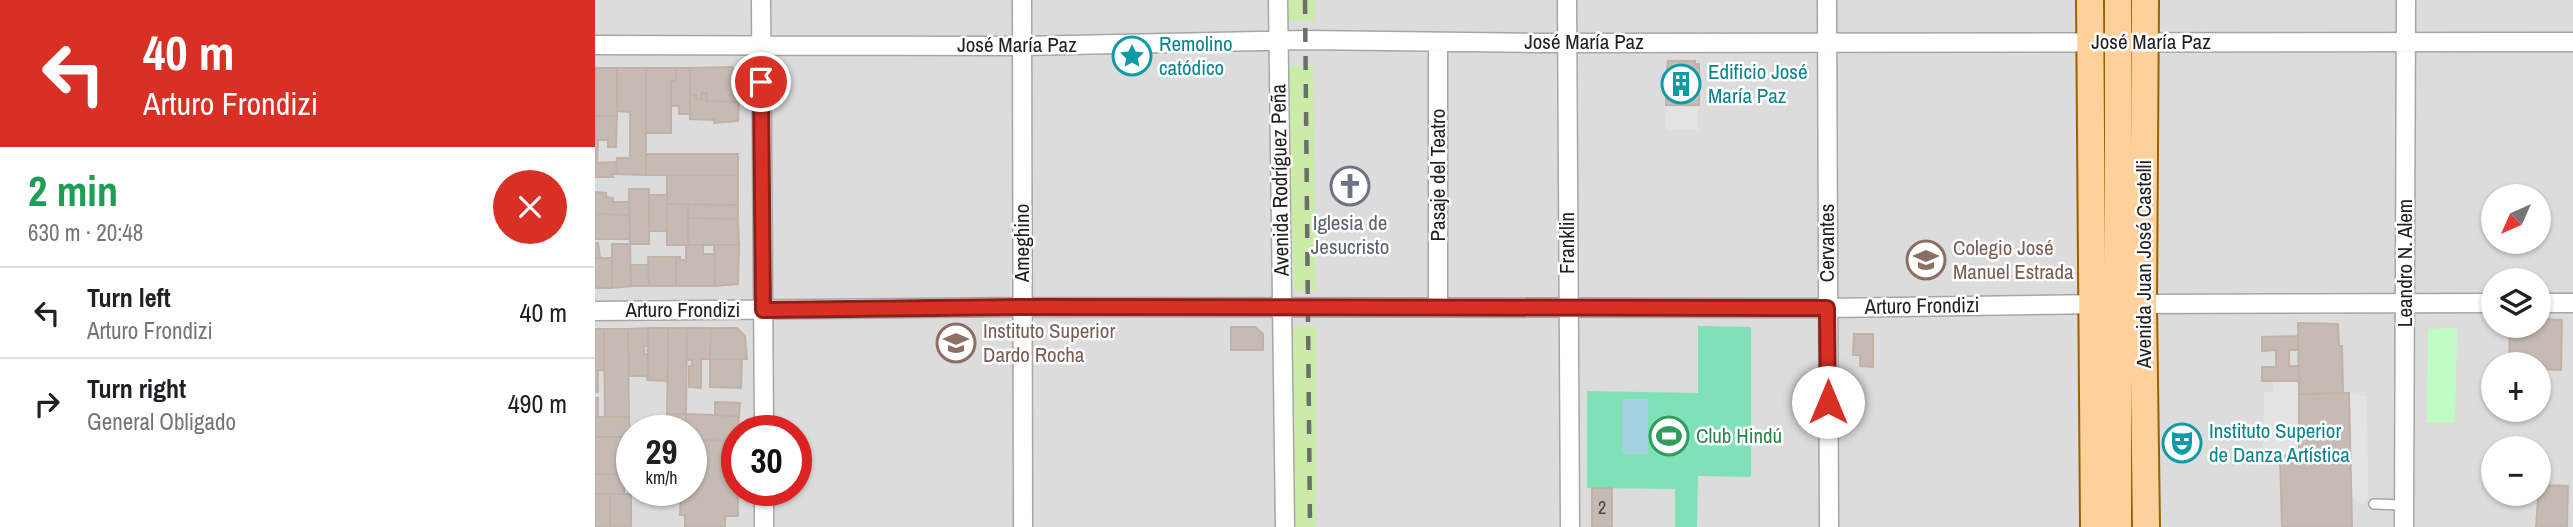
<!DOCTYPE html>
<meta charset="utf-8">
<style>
:root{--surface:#fff;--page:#f6f6f6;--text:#202124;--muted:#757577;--line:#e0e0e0}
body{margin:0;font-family:"Archivo Narrow",sans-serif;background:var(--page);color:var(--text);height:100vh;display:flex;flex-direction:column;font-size:26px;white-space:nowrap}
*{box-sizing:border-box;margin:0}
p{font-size:23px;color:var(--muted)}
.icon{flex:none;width:38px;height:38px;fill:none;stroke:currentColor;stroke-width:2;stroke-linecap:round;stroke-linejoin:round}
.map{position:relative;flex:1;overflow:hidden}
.drawer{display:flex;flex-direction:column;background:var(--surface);width:595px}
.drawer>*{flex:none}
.banner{background:#d93025;color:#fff;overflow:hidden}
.needle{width:46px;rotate:225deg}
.buttons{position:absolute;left:1886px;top:184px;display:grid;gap:14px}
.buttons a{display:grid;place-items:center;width:70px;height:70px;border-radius:50%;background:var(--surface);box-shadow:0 2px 5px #0004;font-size:35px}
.speed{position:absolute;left:21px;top:415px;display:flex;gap:14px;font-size:35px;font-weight:700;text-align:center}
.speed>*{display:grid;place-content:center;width:91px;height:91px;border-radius:50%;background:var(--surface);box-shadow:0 2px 5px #0004;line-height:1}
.speed small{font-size:18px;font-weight:400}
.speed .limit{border:10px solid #d22;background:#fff;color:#111}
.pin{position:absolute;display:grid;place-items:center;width:60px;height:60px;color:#fff;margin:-30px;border:4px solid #fff;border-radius:50%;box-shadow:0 2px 7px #0007}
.me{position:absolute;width:77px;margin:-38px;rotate:0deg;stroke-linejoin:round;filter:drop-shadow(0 0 5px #0008)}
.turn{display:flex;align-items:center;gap:24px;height:147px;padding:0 28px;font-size:32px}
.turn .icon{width:91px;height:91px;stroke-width:2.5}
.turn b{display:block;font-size:49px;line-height:60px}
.round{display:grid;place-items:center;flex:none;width:74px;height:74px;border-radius:37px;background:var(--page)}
.head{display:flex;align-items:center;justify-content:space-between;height:119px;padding:0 28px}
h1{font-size:42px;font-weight:800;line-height:52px;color:#1e9e55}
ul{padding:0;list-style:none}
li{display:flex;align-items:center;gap:21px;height:91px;padding:0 28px;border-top:2px solid var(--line)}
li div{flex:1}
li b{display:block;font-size:26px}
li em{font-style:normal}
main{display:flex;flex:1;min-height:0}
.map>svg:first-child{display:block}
.residential{fill:#dddcdc;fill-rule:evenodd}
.grass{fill:#cceba9}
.park{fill:#c0fbc3}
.pitch{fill:#80e1b8}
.parking{fill:#e3e3e3}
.water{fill:#a4d3df}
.building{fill:#c5bbb4;stroke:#c2b1a6;stroke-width:2}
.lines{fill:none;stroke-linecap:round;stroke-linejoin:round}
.service-casing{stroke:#a6a6a6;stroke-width:12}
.minor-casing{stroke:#a6a6a6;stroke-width:21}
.primary-casing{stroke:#996100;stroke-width:30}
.service{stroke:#fff;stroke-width:9}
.minor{stroke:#fff;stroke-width:18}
.primary{stroke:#fed09b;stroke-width:26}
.rail{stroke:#6d6d6d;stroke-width:4.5;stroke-dasharray:14 14;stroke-linecap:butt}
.route-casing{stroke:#8d1f18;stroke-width:18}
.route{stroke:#d93025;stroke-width:12}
.labels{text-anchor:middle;stroke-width:5;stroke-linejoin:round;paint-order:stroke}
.number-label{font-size:18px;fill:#484644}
.street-label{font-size:21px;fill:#1f1f1f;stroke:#fff}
.culture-label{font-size:21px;fill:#0d838f;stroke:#fff;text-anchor:start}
.worship-label{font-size:21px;fill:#5b616d;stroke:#fff}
.education-label{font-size:21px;fill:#785e54;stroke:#fff;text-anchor:start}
.leisure-label{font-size:21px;fill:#27864d;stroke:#fff;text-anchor:start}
</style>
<main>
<section class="drawer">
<div class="banner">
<div class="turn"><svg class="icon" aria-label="left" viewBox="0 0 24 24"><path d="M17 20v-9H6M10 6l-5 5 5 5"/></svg><div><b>40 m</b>Arturo Frondizi</div></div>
</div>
<div class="head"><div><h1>2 min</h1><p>630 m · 20:48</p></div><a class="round" style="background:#d93025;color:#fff"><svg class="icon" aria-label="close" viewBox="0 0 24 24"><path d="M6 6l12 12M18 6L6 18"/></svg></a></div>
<ul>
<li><svg class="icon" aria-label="left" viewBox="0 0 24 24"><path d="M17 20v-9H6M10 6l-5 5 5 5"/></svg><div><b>Turn left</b><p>Arturo Frondizi</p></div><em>40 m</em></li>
<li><svg class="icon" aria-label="right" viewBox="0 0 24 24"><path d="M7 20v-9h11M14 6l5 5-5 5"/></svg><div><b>Turn right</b><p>General Obligado</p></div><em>490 m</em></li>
</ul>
</section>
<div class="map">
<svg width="1978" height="527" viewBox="0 0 1978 527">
<rect width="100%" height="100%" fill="#f0ece5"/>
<path class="residential" d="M 0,0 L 1978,0 L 1978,527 L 0,527 ZM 1899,196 L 1944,196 L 1944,242 L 1899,242 ZM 1899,280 L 1944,280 L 1944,326 L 1899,326 ZM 1899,364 L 1944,364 L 1944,410 L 1899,410 ZM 37,430 L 96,430 L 96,490 L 37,490 ZM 142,430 L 201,430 L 201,490 L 142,490 ZM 1899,448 L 1944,448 L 1944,494 L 1899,494 Z"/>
<path class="grass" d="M 691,0 L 720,0 L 720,21 L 691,20 Z
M 718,65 L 721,291 L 699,291 L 692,66 Z
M 721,326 L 721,527 L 700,527 L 697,327 Z"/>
<path class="park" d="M 1862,328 L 1860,422 L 1832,423 L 1833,329 Z"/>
<path class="pitch" d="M 1103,326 L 1156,327 L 1156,477 L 1103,476 L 1102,527 L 1080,527 L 1080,489 L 992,488 L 992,391 L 1103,393 Z"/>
<path class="parking" d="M 1071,107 L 1103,107 L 1103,130 L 1071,130 Z
M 1678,381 L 1704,381 L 1704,456 L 1668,456 L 1669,392 L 1678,392 Z
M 1754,393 L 1772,396 L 1773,498 L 1768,505 L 1756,495 Z"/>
<path class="water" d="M 1027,399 L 1053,399 L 1053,454 L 1027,454 Z"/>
<path class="building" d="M 1073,61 L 1100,61 L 1100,64 L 1104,64 L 1104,80 L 1097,80 L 1097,89 L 1104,89 L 1104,105 L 1071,105 L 1071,97 L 1079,98 L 1076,80 L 1071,80 Z
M 137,67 L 142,73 L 144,102 L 111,101 L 112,93 L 107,93 L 107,99 L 101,99 L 101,95 L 95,95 L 95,68 Z
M 0,68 L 22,68 L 22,116 L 0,116 Z
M 22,68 L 51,68 L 51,175 L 21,174 L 22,158 L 35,158 L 35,112 L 22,111 Z
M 51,68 L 81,68 L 81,81 L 76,81 L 76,133 L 51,133 Z
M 81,68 L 95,68 L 95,114 L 84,114 L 84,106 L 76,106 L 76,81 L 81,81 Z
M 107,93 L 112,93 L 111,101 L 144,102 L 143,121 L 119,123 L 120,120 L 95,119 L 95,95 L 101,95 L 101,99 L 107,99 Z
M 0,116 L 22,116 L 21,147 L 13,147 L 13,140 L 0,140 Z
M 0,140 L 3,140 L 2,163 L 0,163 Z
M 51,154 L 143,154 L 143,175 L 51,175 Z
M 22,162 L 21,174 L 17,174 L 18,177 L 0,177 L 0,163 Z
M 72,175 L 143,175 L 143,205 L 72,204 Z
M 34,189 L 54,189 L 54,244 L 35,244 Z
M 0,192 L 11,193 L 11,197 L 18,198 L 18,202 L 34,202 L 35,215 L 0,214 Z
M 54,195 L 72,195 L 72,231 L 54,231 Z
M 72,204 L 93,204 L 93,245 L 72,245 Z
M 93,204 L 143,205 L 143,219 L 93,218 Z
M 0,214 L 35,215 L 35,239 L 0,239 Z
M 93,218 L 143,219 L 144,245 L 93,245 Z
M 0,243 L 3,243 L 5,258 L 0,258 Z
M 17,244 L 35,244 L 36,286 L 17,288 Z
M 91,245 L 108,245 L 108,254 L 120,254 L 120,286 L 81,286 L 81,257 L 85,257 L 85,260 L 91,260 Z
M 119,245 L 144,245 L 143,284 L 120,286 Z
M 53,257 L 81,257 L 81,286 L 54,286 Z
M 0,258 L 17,258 L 17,288 L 0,288 Z
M 35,265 L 53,265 L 54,286 L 36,286 Z
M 1944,319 L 1967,320 L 1966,370 L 1944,369 L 1944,364 L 1914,364 L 1915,326 L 1944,326 Z
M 1703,323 L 1743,324 L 1744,346 L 1747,346 L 1748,393 L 1704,394 Z
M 636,327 L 660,327 L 668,334 L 668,350 L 636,350 Z
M 53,328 L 73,328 L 73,381 L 52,380 Z
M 53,328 L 53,346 L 49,346 L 49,354 L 53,354 L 53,376 L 34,376 L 33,329 Z
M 73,328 L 92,328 L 91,414 L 72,414 Z
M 92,328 L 116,328 L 115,359 L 106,359 L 106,388 L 94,387 L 94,366 L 97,366 L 97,360 L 91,360 Z
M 116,328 L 142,328 L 150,336 L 152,359 L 115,359 Z
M 0,329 L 9,329 L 9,370 L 3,370 L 3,392 L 0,392 Z
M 9,329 L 33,329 L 34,417 L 10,417 Z
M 1259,334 L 1278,334 L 1278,367 L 1265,366 L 1265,355 L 1258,355 Z
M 1703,336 L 1703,350 L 1694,350 L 1694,366 L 1704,366 L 1704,381 L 1667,381 L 1667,367 L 1681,367 L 1681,350 L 1667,351 L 1667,337 Z
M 115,359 L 147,359 L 146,388 L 115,387 Z
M 1754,393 L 1757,527 L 1687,527 L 1685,456 L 1704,456 L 1704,394 Z
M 0,398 L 3,398 L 3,417 L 0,417 Z
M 120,402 L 145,403 L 144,416 L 120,415 Z
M 72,414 L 91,414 L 91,430 L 72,430 Z
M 91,414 L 144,416 L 142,441 L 96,440 L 96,430 L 91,430 Z
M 0,417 L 34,417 L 35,437 L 0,437 Z
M 0,437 L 35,437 L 35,474 L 0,474 Z
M 96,440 L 142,441 L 143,516 L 130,516 L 130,527 L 90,527 L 90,515 L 85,515 L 86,490 L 96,490 Z
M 0,474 L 29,474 L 29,494 L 0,494 Z
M 1944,485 L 1973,486 L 1972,527 L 1941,527 Z
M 997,488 L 1017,488 L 1017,527 L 997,527 Z
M 0,494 L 15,494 L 15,527 L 0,527 Z
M 15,494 L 36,494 L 36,527 L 15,527 Z"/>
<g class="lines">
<defs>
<path id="service" d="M 1779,504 L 1809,505"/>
<path id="minor" d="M 166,0 L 169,430
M 427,0 L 428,527
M 683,0 L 690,527
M 972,0 L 975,527
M 1232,0 L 1234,527
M 0,45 L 427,46 L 711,40 L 946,43 L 1978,42
M 1944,303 L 1978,303
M 1540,304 L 1899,303
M 843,308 L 843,42
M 0,311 L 428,307 L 1232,308 L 1508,304
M 169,490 L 169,527
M 1809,527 L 1811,0"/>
<path id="primary" d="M 1495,0 L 1499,527
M 1550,0 L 1548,304 L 1551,527
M 1523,527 L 1523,0"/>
</defs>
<use href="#service" class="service-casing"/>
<use href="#minor" class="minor-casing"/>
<use href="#primary" class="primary-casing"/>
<use href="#service" class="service"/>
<use href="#minor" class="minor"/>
<use href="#primary" class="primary"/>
<path class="rail" d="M 710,0 L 715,527"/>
</g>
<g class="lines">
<defs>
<path id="route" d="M 166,82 L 168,310 L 428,307 L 1232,308 L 1233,402"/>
</defs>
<use href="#route" class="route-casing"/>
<use href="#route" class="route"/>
</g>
<defs>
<symbol id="sight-ring" viewBox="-11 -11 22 22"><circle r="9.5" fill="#fff" stroke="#0f9aa8" stroke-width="1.5"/><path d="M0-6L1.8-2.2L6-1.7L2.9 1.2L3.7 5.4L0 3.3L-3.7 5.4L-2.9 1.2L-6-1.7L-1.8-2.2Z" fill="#0f9aa8"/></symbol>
<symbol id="building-ring" viewBox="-11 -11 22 22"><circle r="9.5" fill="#fff" stroke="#0f9aa8" stroke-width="1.5"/><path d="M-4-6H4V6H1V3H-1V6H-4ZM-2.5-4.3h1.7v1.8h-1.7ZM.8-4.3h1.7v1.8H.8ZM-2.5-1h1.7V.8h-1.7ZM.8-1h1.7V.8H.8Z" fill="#0f9aa8"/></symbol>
<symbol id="church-ring" viewBox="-11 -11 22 22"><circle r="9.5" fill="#fff" stroke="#6b7280" stroke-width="1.5"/><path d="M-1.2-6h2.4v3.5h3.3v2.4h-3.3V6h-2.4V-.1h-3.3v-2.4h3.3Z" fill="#6b7280"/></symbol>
<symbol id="school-ring" viewBox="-11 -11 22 22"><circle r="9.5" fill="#fff" stroke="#8d6e63" stroke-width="1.5"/><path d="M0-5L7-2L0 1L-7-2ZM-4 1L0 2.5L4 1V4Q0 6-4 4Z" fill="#8d6e63"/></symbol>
<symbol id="university-ring" viewBox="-11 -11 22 22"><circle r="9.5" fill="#fff" stroke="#8d6e63" stroke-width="1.5"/><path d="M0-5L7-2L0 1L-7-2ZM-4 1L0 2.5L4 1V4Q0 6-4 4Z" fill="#8d6e63"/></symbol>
<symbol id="stadium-ring" viewBox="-11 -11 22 22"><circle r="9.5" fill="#fff" stroke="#2e9e5b" stroke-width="1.5"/><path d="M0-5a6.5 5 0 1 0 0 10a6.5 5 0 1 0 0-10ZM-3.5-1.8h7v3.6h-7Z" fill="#2e9e5b"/></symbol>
<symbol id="theatre-ring" viewBox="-11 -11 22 22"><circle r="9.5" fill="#fff" stroke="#0f9aa8" stroke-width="1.5"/><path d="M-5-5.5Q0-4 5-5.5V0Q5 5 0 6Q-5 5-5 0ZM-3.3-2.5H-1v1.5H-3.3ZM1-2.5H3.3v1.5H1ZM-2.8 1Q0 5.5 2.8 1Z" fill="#0f9aa8"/></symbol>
</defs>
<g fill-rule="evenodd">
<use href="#sight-ring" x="515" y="34" width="44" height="44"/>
<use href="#building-ring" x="1064" y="62" width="44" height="44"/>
<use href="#church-ring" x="733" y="164" width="44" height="44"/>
<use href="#school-ring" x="1309" y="238" width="44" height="44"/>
<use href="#university-ring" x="339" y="321" width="44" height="44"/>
<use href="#stadium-ring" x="1052" y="414" width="44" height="44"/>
<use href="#theatre-ring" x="1565" y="421" width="44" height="44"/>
</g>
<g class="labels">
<g class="number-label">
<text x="1007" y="514">2</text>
</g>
<g class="street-label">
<text x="989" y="49">José María Paz</text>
<text x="1556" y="49">José María Paz</text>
<text x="422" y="52">José María Paz</text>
<text transform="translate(843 175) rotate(-90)" y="7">Pasaje del Teatro</text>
<text transform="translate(685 180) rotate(-91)" y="7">Avenida Rodríguez Peña</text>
<text transform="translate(427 243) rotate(-90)" y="7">Ameghino</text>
<text transform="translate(972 243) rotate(-90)" y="7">Franklin</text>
<text transform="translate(1232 243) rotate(-90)" y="7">Cervantes</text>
<text transform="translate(1810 263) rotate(-90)" y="7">Leandro N. Alem</text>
<text transform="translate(1549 264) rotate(-90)" y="7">Avenida Juan José Castelli</text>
<text transform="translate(1327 306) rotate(-1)" y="7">Arturo Frondizi</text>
<text x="88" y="317">Arturo Frondizi</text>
</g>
<g class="culture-label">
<text x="564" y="51">Remolino<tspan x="564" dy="24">catódico</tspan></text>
<text x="1113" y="79">Edificio José<tspan x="1113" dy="24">María Paz</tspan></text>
<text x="1614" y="438">Instituto Superior<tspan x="1614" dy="24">de Danza Artística</tspan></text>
</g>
<g class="worship-label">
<text x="755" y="230">Iglesia de<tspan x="755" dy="24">Jesucristo</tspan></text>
</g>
<g class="education-label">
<text x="1358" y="255">Colegio José<tspan x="1358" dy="24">Manuel Estrada</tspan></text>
<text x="388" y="338">Instituto Superior<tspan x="388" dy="24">Dardo Rocha</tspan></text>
</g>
<g class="leisure-label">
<text x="1101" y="443">Club Hindú</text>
</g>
</g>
</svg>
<div class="buttons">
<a><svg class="needle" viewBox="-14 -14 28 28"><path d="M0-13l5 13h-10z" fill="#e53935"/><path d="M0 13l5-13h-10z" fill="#757577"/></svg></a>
<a><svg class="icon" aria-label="layers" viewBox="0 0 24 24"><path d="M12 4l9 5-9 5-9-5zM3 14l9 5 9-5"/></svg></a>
<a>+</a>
<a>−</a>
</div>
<div class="speed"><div>29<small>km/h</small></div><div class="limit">30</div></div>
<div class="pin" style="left:166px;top:82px;background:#d93025"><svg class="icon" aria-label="arrive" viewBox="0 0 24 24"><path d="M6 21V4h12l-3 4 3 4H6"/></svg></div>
<svg class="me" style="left:1233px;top:402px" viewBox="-20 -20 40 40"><circle r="19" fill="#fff"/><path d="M0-13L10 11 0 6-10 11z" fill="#d93025"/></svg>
</div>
</main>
